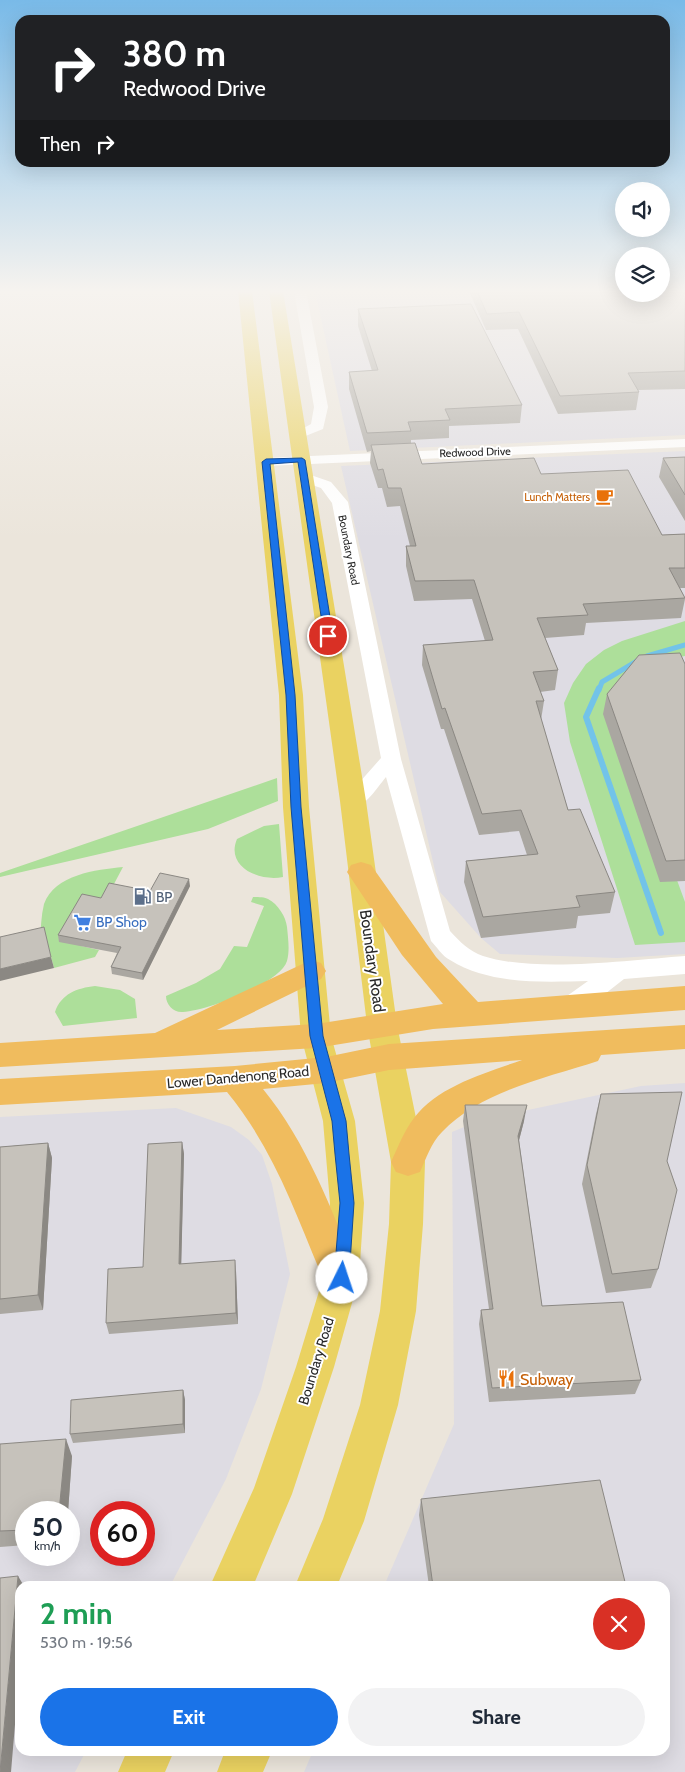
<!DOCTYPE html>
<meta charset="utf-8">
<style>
:root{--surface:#fff;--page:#f2f2f3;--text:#1f2937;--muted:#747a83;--accent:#1a73e8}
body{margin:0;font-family:Cabin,sans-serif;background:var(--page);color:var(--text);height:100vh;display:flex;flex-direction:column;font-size:19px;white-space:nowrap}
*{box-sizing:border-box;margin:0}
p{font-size:16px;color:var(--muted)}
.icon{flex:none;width:28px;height:28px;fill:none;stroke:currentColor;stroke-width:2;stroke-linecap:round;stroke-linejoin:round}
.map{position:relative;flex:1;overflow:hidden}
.side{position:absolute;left:15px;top:1581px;width:655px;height:175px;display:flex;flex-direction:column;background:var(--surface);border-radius:15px;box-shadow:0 5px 20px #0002}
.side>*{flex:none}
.hud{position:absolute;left:15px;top:15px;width:655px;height:152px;border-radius:15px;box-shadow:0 5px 20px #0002;background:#202124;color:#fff;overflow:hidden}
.tools{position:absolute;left:615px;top:182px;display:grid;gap:10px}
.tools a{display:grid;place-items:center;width:55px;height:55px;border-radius:50%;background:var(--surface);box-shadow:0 5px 20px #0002;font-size:25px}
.speed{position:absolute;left:15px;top:1501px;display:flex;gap:10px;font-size:25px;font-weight:700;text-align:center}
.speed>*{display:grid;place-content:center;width:65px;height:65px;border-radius:50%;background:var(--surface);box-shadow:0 5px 20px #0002;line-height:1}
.speed small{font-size:12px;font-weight:400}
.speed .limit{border:8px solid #d22;background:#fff;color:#111}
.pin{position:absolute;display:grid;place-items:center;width:42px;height:42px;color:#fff;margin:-21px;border:2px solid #fff;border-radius:50%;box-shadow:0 1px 5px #0007}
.me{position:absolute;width:55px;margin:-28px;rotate:4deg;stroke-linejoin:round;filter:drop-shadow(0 0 4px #0008)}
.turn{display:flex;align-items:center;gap:18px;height:105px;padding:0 25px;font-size:22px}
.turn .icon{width:65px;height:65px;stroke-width:2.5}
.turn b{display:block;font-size:35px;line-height:42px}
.then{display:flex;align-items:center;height:48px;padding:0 25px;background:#0003;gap:10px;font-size:19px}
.round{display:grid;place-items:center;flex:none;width:52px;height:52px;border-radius:26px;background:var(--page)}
.headline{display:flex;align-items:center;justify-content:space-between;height:85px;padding:0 25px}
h1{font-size:30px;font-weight:700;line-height:38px;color:#1e9e55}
.primary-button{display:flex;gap:10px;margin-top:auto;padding:10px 25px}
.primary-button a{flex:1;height:58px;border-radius:30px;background:var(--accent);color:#fff;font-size:20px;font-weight:700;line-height:58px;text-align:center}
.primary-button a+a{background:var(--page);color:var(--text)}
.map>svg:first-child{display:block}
.industrial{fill:#dedce3;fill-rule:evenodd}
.green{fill:#addf9a}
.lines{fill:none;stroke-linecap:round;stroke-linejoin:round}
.stream-far1{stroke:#72c3e9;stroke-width:5}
.stream{stroke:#72c3e9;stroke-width:6}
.minor{fill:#fff;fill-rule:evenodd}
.primary{fill:#ead261;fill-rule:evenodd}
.trunk{fill:#f0bc5e;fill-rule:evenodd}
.wall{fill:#aaa7a1}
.shaded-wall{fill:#8b8883}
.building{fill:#c6c2bb;stroke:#8b8883}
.route{fill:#1a73e8;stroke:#114b97}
.labels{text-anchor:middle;stroke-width:4;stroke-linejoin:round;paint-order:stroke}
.far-street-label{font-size:11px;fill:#292929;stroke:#fff}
.far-food-label{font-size:11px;fill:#c56008;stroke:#fff;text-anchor:end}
.service-label{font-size:14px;fill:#4e5e75;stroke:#fff;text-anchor:start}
.shop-label{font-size:14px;fill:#366cbe;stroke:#fff;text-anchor:start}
.street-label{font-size:14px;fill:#292929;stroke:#fff}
.near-street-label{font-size:16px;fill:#292929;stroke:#fff}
.near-food-label{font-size:16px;fill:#c56008;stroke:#fff;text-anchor:start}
</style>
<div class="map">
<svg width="685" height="1772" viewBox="0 0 685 1772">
<rect width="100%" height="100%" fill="#ebe5db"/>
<path class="industrial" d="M 315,291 L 624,291 L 624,294 L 661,294 L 685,291 L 685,435 L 350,451 Z
M 685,451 L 685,954 L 617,958 L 500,954 L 481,938 L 440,892 L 341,466 Z
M 685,1083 L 685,1772 L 304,1772 L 313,1751 L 665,1751 L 665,1586 L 384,1586 L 454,1424 L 452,1132 L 481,1120 L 641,1086 Z
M 176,1108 L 231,1127 L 249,1140 L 262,1155 L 272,1184 L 290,1274 L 261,1389 L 226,1479 L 170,1586 L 20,1586 L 20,1751 L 86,1751 L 75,1772 L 0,1772 L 0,1117 ZM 26,1512 L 69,1512 L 69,1555 L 26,1555 ZM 101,1512 L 144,1512 L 144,1555 L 101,1555 Z"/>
<path class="green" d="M 685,621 L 685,656 L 675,658 L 626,741 L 685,902 L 685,942 L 635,945 L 570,742 L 564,703 L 573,683 L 586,664 L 604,650 L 622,641 Z
M 277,778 L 278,801 L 208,829 L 0,877 L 0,873 Z
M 279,824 L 283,877 C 260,882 225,867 237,839 L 264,826 Z
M 123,867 L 81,946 L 99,950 L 95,957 L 54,968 L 46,938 L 40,940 C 41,928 41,916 44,904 C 55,874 96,870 123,867 Z
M 253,897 C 258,897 265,897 268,899 C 278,904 286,917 287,927 C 288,938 290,950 287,961 C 280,984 206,1011 183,1012 C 174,1013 166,1005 166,996 L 196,983 L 220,969 L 234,946 L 247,947 L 264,906 L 251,902 Z
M 95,986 L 120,990 L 135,999 L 137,1018 L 63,1026 L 55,1012 C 61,994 77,988 95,986 Z"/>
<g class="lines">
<path class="stream-far1" d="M 647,656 L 685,645
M 599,690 L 602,682 L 637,661"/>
<path class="stream" d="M 599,688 L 586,717 L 661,933"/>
<path class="minor" d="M 294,291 L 306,291 L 328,407 L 323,429 L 298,439 L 291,435 L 311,424 L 314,407 Z
M 685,439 L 685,447 L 266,466 L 259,462 L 266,458 Z
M 305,473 L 331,482 L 348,502 L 401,759 L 450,931 C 460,942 469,951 483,956 C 535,973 630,960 685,956 L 685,974 L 624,979 L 578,1015 L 569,1018 L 560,1015 L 557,1008 L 560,1001 L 588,981 C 543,982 490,985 450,960 C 442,956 437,947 431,941 L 386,777 C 375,790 364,811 346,806 L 343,801 L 381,758 L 332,503 L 321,488 L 300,481 L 297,478 Z"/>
<path class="primary" d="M 238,291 L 252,291 L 303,695 L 309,807 L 331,1036 L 355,1121 L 364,1203 L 359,1278 L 334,1367 L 292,1494 L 253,1586 L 210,1586 L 254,1488 L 296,1367 L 323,1278 L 330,1203 L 323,1121 L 301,1036 L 283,807 L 279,695 Z
M 269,291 L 283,291 L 366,801 L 397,1025 L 425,1162 L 423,1224 L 416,1311 L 398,1405 L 364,1521 L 337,1586 L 295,1586 L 323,1519 L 360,1405 L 380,1311 L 389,1224 L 391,1162 L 367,1025 L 340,801 Z
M 127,1751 L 174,1751 L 165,1772 L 118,1772 Z
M 225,1751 L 272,1751 L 263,1772 L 217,1772 Z"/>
<path class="trunk" d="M 361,862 L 371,865 L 436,957 L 478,1002 L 685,986 L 685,1010 L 433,1029 L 316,1048 L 0,1067 L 0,1043 L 155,1033 L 311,960 L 321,963 L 326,971 L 321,979 L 217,1030 L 316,1024 L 443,1004 L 402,955 L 347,872 L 351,865 Z
M 685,1025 L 685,1049 L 601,1055 L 598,1061 C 546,1078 481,1091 442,1132 C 431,1143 426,1159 420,1172 L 408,1176 L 396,1172 L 391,1162 C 398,1147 404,1131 414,1118 C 438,1086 485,1073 522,1060 L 389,1070 L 326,1083 L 263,1089 C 308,1144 333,1213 359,1278 L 354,1290 L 341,1295 L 328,1290 C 297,1219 277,1153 227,1092 L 0,1105 L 0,1079 L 235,1066 L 326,1057 L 389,1044 Z"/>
</g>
<path class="wall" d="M 469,291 L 685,291 L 685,389 L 638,390 L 639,392 L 636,410 L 558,414 L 518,329 L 486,330 Z
M 358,309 L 522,405 L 520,423 L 449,426 L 449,438 L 411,440 L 411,443 L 422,464 L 541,474 L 662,535 L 685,534 L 685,588 L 680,588 L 685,599 L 681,618 L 586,623 L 584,635 L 545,638 L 558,670 L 555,690 L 540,692 L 544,701 L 541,720 L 568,810 L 615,892 L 610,913 L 578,916 L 576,928 L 481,938 L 464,882 L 466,861 L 527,855 L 519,831 L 479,835 L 444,729 L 441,729 L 422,665 L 423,645 L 485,641 L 472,599 L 414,601 L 406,566 L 406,546 L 410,546 L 400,506 L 387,507 L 382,488 L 378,488 L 370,463 L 371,451 L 367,452 L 349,389 L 349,372 L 372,371 L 358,326 Z
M 685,457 L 685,521 L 659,477 L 663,458 Z
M 685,664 L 685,881 L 660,882 L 603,714 L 607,694 Z
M 190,886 L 143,980 L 112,974 L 111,967 L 117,953 L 59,942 L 58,935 L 101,898 Z
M 601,1094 L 667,1161 L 658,1269 L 651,1288 L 606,1293 L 582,1184 L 596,1114 Z
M 465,1105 L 524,1121 L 519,1140 L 542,1306 L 641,1380 L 635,1394 L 489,1402 L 479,1324 L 481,1310 L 489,1309 L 463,1121 Z
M 182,1142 L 184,1154 L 181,1264 L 236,1271 L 238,1324 L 109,1334 L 106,1323 L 143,1267 Z
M 48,1143 L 52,1158 L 43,1310 L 0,1314 L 0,1147 Z
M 183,1390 L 185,1400 L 185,1433 L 73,1443 L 70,1434 Z
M 0,1444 L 72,1456 L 68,1512 L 26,1512 L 26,1545 L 0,1547 Z
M 421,1499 L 626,1586 L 429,1586 L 419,1515 Z"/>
<path class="shaded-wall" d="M 189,879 L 190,886 L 143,980 L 142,973 Z
M 51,957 L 54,968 L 0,981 L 0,969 Z
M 527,1105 L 524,1121 L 516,1152 L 518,1136 Z
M 182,1142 L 184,1154 L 181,1275 L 179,1264 Z
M 48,1143 L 52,1158 L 43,1310 L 38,1295 Z
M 235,1260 L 236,1271 L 238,1324 L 236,1313 Z
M 183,1390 L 185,1400 L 185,1433 L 183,1424 Z
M 66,1439 L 72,1456 L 68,1512 L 59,1512 Z
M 18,1576 L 24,1586 L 20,1586 L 20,1665 L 11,1772 L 0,1772 Z"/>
<path class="building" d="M 477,291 L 624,291 L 624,294 L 661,294 L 661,291 L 685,291 L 685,371 L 628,373 L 639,392 L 560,396 L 519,312 L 487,314 Z
M 471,304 L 522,405 L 445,409 L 450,420 L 408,422 L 411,431 L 367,433 L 349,372 L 378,370 L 358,309 Z
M 415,443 L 422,464 L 534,458 L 541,474 L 628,470 L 662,535 L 685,534 L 685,568 L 669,568 L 685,598 L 583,604 L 588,615 L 537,618 L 558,670 L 533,672 L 544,701 L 536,701 L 568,810 L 580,809 L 615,892 L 576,896 L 580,907 L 483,917 L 466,861 L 538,854 L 521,810 L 482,814 L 445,708 L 442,709 L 423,645 L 493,640 L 474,580 L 415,581 L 406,546 L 416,546 L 401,488 L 388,488 L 383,469 L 378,470 L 371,445 Z
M 685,457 L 685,495 L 663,458 Z
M 680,653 L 685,664 L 685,860 L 666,861 L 607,694 L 639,655 Z
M 160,873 L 189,879 L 142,973 L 111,967 L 121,947 L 58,935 L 82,894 L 101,898 L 109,883 L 150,891 Z
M 44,927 L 51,957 L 0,969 L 0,937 Z
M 682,1092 L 667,1161 L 677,1190 L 658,1269 L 612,1274 L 587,1165 L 601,1094 Z
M 465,1105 L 527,1105 L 518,1136 L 542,1306 L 623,1302 L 641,1380 L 492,1388 L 481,1310 L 493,1309 Z
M 182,1142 L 179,1264 L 235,1260 L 236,1313 L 106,1323 L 108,1269 L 143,1267 L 148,1144 Z
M 48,1143 L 38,1295 L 0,1299 L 0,1147 Z
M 183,1390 L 183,1424 L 70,1434 L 71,1400 Z
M 66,1439 L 59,1512 L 26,1512 L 26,1530 L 0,1531 L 0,1444 Z
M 600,1480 L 626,1586 L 433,1586 L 421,1499 Z
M 18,1576 L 0,1772 L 0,1578 Z"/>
<linearGradient id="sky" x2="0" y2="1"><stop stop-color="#79bae8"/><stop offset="0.54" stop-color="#f6f3ef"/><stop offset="1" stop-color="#f6f3ef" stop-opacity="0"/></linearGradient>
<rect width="685" height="539" fill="url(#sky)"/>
<path class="route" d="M 302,458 L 305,460 L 333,636 L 328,639 L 324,636 L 298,462 L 270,464 L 295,695 L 301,807 L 323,1036 L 346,1121 L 349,1154 L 354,1203 L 349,1278 L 347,1283 L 342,1285 L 336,1283 L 334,1278 L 340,1203 L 335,1154 L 332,1121 L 310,1036 L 291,807 L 286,695 L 262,462 L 266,459 Z"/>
<defs>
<symbol id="cafe-bare" viewBox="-9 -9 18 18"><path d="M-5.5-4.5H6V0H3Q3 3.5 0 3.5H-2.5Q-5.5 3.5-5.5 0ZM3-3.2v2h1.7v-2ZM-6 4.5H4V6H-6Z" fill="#e8710a" stroke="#fff" stroke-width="2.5" paint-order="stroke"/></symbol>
<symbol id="fuel-bare" viewBox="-9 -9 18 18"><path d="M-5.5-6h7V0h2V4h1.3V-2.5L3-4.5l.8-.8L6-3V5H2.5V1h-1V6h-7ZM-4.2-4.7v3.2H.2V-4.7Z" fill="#5c6f8a" stroke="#fff" stroke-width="2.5" paint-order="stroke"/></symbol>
<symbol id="supermarket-bare" viewBox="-9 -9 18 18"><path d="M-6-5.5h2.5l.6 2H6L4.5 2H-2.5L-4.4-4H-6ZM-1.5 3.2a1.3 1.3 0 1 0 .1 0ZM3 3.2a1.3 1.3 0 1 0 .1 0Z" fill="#3f7fe0" stroke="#fff" stroke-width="2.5" paint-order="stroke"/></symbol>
<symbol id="restaurant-bare" viewBox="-9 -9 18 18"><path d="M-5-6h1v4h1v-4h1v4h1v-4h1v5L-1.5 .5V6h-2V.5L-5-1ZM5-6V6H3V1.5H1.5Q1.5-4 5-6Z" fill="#e8710a" stroke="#fff" stroke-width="2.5" paint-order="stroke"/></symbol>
</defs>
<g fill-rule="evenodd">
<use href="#cafe-bare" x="592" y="484" width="25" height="25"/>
<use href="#fuel-bare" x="130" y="884" width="25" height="25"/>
<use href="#supermarket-bare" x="70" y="910" width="25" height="25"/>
<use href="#restaurant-bare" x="494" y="1366" width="25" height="25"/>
</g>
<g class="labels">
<g class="far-street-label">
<text transform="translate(475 452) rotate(-2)" y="4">Redwood Drive</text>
<text transform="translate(349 550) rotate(79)" y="4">Boundary Road</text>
</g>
<g class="far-food-label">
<text x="590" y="501">Lunch Matters</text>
</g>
<g class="service-label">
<text x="156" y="902">BP</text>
</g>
<g class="shop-label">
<text x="96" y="927">BP Shop</text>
</g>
<g class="street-label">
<text transform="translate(238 1077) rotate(-5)" y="5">Lower Dandenong Road</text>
<text transform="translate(316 1361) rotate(-73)" y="5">Boundary Road</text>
</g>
<g class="near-street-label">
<text transform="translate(373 961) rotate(82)" y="6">Boundary Road</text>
</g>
<g class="near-food-label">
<text x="520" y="1385">Subway</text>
</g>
</g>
</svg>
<div class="tools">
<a><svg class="icon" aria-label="sound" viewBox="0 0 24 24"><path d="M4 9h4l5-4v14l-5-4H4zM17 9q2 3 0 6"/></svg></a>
<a><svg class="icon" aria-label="layers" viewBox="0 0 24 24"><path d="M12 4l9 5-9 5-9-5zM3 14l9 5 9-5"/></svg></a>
</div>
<div class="speed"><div>50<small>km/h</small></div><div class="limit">60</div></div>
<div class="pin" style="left:328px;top:636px;background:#d93025"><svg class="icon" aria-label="arrive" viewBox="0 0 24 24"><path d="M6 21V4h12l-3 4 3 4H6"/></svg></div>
<svg class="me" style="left:342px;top:1278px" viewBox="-20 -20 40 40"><circle r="19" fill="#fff"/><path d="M0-13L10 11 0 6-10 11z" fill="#1a73e8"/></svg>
<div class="hud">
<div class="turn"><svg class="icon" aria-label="right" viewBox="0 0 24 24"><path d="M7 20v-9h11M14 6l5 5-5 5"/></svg><div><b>380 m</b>Redwood Drive</div></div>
<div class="then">Then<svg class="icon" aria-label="right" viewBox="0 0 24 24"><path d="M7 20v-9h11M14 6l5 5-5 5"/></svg></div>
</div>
<section class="side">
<div class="headline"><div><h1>2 min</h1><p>530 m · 19:56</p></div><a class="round" style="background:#d93025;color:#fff"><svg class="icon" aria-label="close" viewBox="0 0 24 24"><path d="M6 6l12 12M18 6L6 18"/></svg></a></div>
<div class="primary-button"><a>Exit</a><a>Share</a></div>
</section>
</div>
